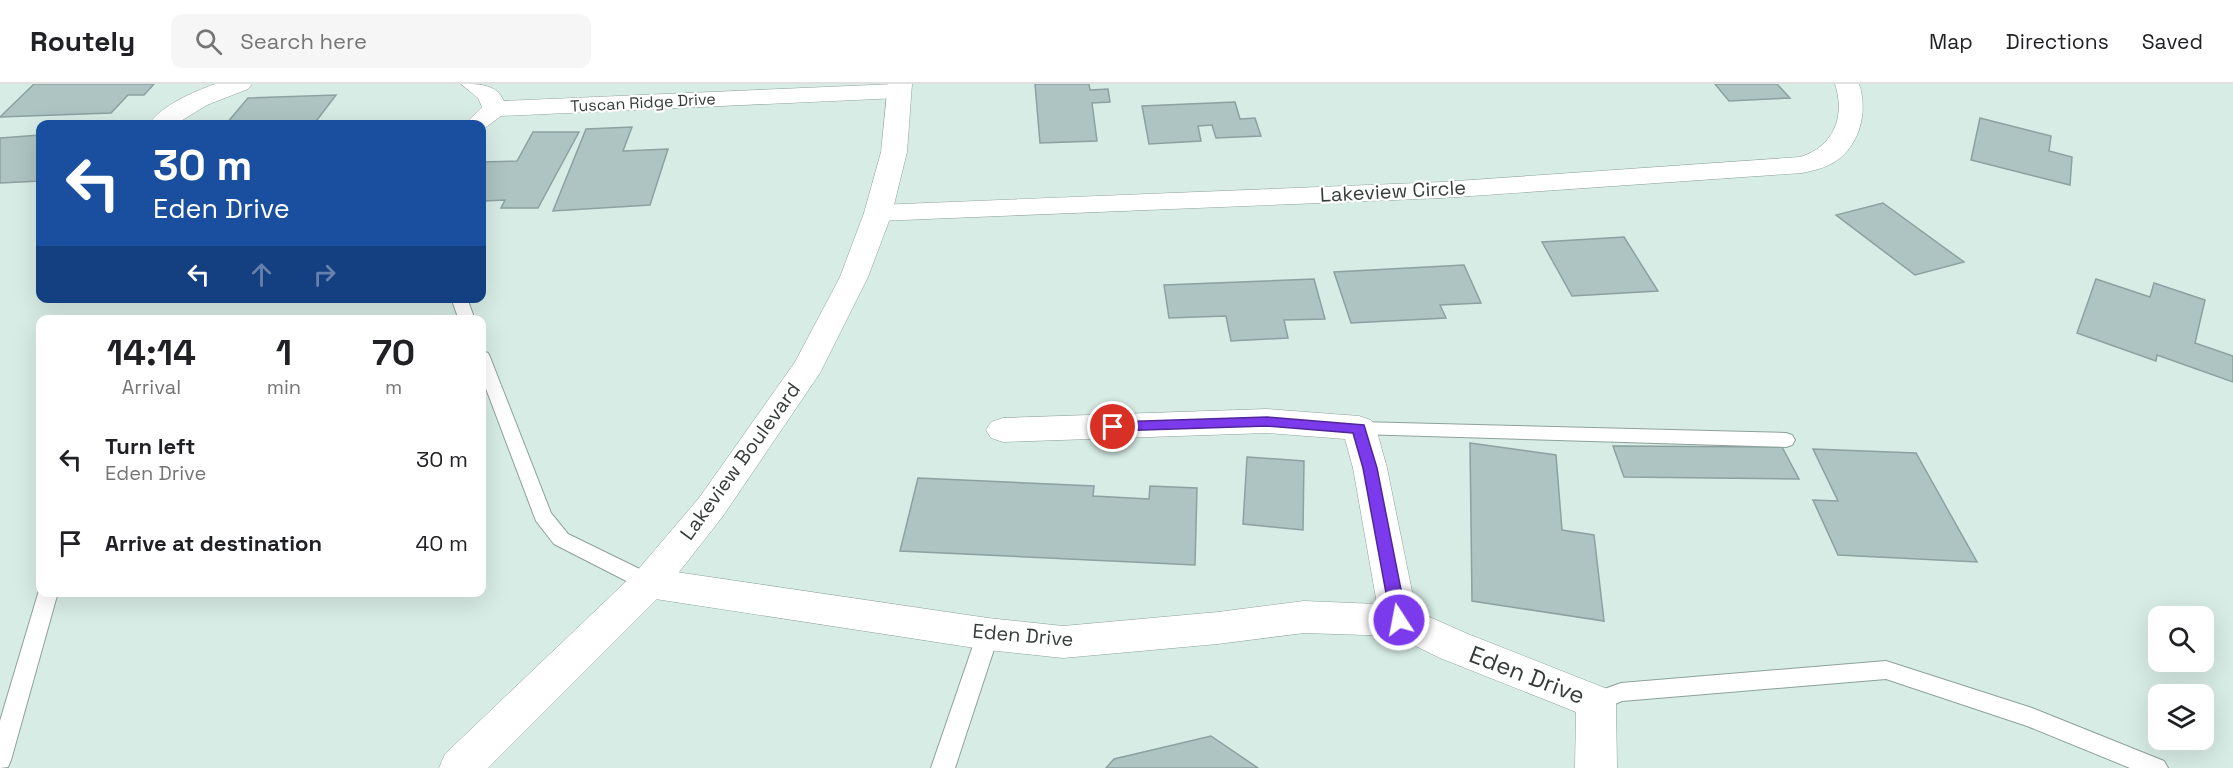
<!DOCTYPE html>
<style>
:root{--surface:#fff;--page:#f6f6f6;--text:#202124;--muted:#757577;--line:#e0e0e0}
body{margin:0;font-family:"Space Grotesk",sans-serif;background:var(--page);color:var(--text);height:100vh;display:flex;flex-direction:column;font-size:22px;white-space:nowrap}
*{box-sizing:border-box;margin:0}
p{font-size:20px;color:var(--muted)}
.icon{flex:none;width:33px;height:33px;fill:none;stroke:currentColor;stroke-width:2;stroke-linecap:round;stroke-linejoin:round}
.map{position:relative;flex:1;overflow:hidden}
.drawer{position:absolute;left:36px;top:231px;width:450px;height:282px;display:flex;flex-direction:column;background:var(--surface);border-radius:12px;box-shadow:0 6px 24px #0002}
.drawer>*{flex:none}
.guide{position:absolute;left:36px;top:36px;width:450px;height:183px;border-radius:12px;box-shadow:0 6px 24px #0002;background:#1a4fa0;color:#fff;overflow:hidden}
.fabs{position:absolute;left:2148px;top:522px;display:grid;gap:12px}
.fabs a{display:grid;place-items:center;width:66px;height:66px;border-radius:12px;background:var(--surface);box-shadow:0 6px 24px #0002;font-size:30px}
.pin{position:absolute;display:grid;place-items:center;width:51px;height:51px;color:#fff;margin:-26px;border:3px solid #fff;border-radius:50%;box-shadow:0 2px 6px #0007}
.me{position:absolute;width:66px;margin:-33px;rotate:349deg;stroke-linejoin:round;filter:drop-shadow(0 0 4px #0008)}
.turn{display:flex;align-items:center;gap:21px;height:126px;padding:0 18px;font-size:27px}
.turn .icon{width:78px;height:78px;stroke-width:2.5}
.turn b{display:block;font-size:42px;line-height:51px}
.lanes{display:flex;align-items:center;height:57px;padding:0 18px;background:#0003;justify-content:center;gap:30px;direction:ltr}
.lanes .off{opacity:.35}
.eta{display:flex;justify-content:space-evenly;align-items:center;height:102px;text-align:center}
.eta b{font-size:36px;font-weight:800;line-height:42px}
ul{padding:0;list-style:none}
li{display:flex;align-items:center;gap:18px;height:84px;padding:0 18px}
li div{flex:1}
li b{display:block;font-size:22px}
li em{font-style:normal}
header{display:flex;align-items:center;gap:36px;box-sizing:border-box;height:84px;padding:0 30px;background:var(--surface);border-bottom:2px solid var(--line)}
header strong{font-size:28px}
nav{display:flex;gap:33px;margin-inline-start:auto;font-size:21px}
.search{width:420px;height:54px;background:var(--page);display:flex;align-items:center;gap:15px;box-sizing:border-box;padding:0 21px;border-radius:12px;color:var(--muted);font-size:22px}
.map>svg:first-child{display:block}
.building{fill:#adc4c2;stroke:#8ca1a0;stroke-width:1.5}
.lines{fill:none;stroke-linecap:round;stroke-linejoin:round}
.service-casing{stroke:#8da19a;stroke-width:2}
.minor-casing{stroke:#8da19a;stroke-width:1}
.tertiary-casing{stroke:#8da19a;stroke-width:1}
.service{fill:#fff;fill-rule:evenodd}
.minor{fill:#fff;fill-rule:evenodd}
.tertiary{fill:#fff;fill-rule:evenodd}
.route{fill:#7c3aed;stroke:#51269a;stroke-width:1.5}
.labels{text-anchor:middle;stroke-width:4.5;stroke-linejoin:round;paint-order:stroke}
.far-street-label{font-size:16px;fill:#353d3a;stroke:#fff}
.street-label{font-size:20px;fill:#353d3a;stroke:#fff}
.near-street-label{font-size:24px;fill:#353d3a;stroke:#fff}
</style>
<header>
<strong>Routely</strong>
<div class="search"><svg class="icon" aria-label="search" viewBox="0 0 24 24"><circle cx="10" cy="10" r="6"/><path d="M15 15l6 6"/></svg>Search here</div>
<nav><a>Map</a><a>Directions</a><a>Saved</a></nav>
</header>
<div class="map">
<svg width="2233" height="684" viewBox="0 0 2233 684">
<rect width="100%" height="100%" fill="#d7ece5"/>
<path class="building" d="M 34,0 L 154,0 L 144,11 L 128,11 L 111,29 L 0,33 Z
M 1035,0 L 1089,0 L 1090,6 L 1108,5 L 1110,18 L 1092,19 L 1097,57 L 1040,59 Z
M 1715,0 L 1777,0 L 1790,14 L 1729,17 Z
M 336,11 L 314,40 L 226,40 L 248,14 Z
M 1235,18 L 1240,35 L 1255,34 L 1261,52 L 1216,54 L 1212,41 L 1198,42 L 1201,57 L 1149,60 L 1142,22 Z
M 1980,34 L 2051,52 L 2049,67 L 2072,73 L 2070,101 L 1971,76 Z
M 632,43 L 623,67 L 668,65 L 650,121 L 553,127 L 586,45 Z
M 533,48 L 579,48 L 538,124 L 501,124 L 505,116 L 484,117 L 482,121 L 482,78 L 517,77 Z
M 40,51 L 40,97 L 0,99 L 0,54 Z
M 1883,119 L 1964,178 L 1915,191 L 1836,131 Z
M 1624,153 L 1658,207 L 1572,212 L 1542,158 Z
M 1464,181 L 1481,219 L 1440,221 L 1446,234 L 1351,239 L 1334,188 Z
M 1314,195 L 1325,235 L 1284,236 L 1288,254 L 1231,257 L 1226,232 L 1169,234 L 1164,201 Z
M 2096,195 L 2150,213 L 2154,199 L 2205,216 L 2195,259 L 2233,272 L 2233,298 L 2157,271 L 2156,277 L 2077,249 Z
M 1470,359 L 1556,371 L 1562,446 L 1594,451 L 1604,537 L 1472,517 Z
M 1613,362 L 1782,363 L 1799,395 L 1624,393 Z
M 1813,365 L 1916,369 L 1977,478 L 1838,471 L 1813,416 L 1838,417 Z
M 1247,373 L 1304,377 L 1303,446 L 1243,440 Z
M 918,394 L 1094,402 L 1093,412 L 1149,415 L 1150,402 L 1197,404 L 1195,481 L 900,467 Z
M 1211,652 L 1258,684 L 1106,684 L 1114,675 Z"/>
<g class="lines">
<defs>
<path id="service" d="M 451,214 L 467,214 L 475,236 L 459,236 Z
M 482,267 L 488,269 L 490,273 L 551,429 L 568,450 L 656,493 L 659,499 L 656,505 L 649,507 L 642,505 L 554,460 L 536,437 L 482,294 Z
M 1359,338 L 1786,349 L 1792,351 L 1795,356 L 1792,361 L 1786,363 L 1359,350 L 1353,349 L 1350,344 L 1353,339 Z
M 40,503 L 40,508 L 58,508 L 11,676 L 8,683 L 0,684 L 0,637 Z
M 988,541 L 995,544 L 999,550 L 955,684 L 931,684 L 977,550 L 981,544 Z
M 1886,577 L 2032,624 L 2164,677 L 2168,684 L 2130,684 L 2027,642 L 1886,595 L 1622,617 L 1596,628 L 1588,625 L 1585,618 L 1588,611 L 1621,599 Z"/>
<path id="minor" d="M 215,0 L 252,0 L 248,5 L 207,21 L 176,40 L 149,40 C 162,21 193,8 215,0 Z
M 461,0 C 481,0 496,0 504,17 L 895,0 L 907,2 L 911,7 L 907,12 L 899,14 L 501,32 L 482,46 L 482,40 L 465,40 L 482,23 L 478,14 Z
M 1835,0 L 1859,0 C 1869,28 1859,67 1829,81 C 1821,85 1811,87 1802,89 L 1442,114 L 878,137 L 868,135 L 864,129 L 868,123 L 878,121 L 1442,98 L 1800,73 C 1833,63 1846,33 1835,0 Z
M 1267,325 L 1359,332 L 1371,336 L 1376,344 L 1387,384 L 1416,527 L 1468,550 L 1610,606 L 1616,618 L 1617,684 L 1575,684 L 1576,628 L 1440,574 L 1395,552 L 1304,549 L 1218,560 L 1063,574 L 988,566 L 649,514 L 636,510 L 630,499 L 636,488 L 649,484 L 988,534 L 1063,542 L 1218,528 L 1304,517 L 1377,520 L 1353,384 L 1345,355 L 1267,349 L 1003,358 L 991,354 L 986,346 L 991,338 L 1003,334 Z"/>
<path id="tertiary" d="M 888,0 L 912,0 L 907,68 L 892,129 L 868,193 L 820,289 L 723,432 L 662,510 L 488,684 L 439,684 L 445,670 L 636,488 L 699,414 L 795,278 L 840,193 L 864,129 L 881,68 Z"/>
</defs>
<use href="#service" class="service-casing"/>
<use href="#minor" class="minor-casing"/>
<use href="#tertiary" class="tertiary-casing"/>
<use href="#service" class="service"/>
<use href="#minor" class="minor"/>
<use href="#tertiary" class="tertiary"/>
</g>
<path class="route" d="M 1267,333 L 1364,341 L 1377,384 L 1407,536 L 1404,541 L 1399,542 L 1393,541 L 1391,536 L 1363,384 L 1353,349 L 1267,342 L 1113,347 L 1106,343 L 1113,338 Z"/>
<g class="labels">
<g class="far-street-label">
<text transform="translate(643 18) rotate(-3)" y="6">Tuscan Ridge Drive</text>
</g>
<g class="street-label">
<text transform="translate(1393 107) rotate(-3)" y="7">Lakeview Circle</text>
<text transform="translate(740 377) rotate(-54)" y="7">Lakeview Boulevard</text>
<text transform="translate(1023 551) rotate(5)" y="7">Eden Drive</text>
</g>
<g class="near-street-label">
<text transform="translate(1527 591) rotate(21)" y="8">Eden Drive</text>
</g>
</g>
</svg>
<div class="fabs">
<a><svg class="icon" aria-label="search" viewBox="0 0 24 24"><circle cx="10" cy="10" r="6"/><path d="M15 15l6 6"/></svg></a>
<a><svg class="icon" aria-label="layers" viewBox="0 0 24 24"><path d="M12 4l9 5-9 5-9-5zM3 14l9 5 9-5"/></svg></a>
</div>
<div class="pin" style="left:1113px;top:343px;background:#d93025"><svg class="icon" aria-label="arrive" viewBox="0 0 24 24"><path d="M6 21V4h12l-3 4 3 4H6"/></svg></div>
<svg class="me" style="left:1399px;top:536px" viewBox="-20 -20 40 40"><circle r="17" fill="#7c3aed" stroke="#fff" stroke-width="3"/><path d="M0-11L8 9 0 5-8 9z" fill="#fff"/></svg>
<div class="guide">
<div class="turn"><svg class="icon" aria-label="left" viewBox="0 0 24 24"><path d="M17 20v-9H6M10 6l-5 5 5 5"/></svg><div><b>30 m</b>Eden Drive</div></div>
<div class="lanes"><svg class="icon" aria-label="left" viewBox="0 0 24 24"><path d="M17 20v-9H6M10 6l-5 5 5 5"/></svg><svg class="icon off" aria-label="ahead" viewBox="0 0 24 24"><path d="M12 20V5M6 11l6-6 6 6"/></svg><svg class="icon off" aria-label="right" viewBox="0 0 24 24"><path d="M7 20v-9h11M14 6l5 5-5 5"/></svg></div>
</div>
<section class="drawer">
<div class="eta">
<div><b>14:14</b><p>Arrival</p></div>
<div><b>1</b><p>min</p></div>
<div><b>70</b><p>m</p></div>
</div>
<ul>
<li><svg class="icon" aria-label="left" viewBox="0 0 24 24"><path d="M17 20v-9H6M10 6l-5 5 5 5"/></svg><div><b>Turn left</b><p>Eden Drive</p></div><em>30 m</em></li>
<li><svg class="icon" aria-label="arrive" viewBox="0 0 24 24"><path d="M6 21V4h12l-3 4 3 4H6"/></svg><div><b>Arrive at destination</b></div><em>40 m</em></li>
</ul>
</section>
</div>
